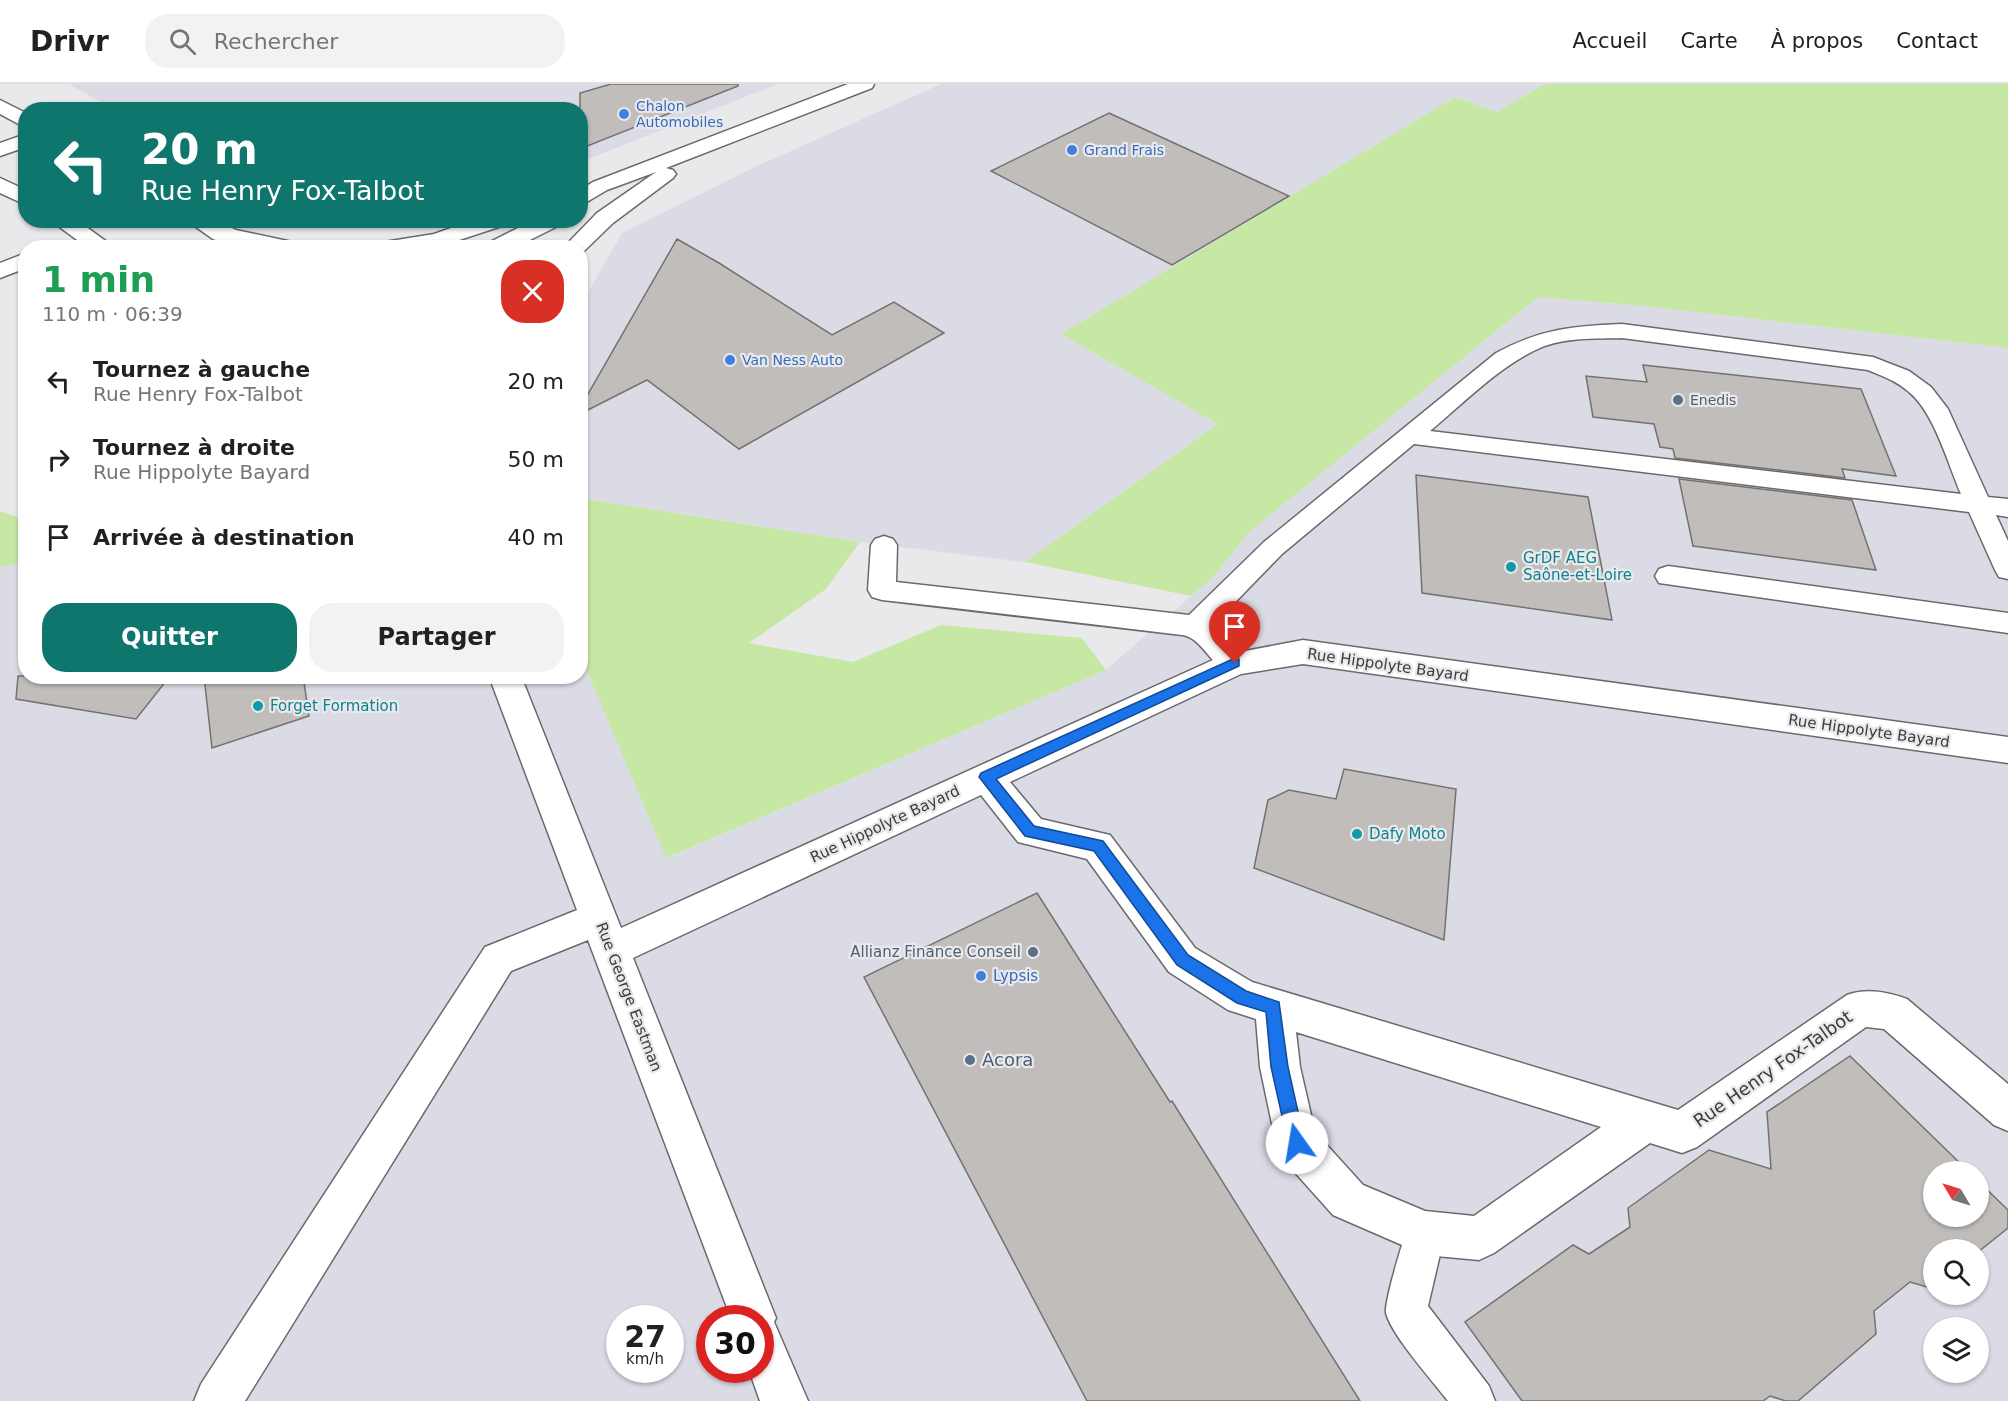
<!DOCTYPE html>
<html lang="fr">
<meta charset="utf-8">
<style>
:root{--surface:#fff;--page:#f2f2f2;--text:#202124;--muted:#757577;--line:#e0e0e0;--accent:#0f766e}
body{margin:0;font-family:"DejaVu Sans",sans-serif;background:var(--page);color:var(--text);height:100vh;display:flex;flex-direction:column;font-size:22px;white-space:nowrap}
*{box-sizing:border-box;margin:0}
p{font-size:20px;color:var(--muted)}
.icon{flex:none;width:33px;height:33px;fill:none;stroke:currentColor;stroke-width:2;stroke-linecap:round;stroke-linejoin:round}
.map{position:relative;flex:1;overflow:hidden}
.drawer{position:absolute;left:18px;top:156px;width:570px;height:444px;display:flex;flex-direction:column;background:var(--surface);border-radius:24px;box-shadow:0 2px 4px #0004}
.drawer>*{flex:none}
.hud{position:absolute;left:18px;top:18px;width:570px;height:126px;border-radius:24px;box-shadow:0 2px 4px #0004;background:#0f766e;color:#fff;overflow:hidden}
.needle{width:39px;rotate:308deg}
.fabs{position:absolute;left:1923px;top:1077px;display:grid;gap:12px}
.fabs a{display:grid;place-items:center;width:66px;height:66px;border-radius:50%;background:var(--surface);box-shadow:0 2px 4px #0004;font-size:30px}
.speed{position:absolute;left:606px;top:1221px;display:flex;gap:12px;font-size:30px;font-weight:700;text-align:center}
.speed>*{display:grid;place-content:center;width:78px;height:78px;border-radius:50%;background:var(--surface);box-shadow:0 2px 4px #0004;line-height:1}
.speed small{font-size:15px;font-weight:400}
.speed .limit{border:9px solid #d22;background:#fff;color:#111}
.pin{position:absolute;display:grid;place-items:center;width:51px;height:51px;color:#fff;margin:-62px -26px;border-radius:50% 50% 50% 0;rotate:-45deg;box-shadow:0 0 6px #0007}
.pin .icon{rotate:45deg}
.me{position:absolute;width:66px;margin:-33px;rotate:347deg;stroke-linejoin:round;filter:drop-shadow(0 0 4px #0008)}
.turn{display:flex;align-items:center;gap:21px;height:126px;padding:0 24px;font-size:27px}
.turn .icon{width:78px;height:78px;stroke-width:2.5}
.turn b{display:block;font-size:42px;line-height:51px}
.round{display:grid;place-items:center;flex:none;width:63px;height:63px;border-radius:24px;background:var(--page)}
.overview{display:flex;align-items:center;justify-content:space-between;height:102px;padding:0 24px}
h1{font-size:36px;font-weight:700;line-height:45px;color:#1e9e55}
.primary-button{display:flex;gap:12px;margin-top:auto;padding:12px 24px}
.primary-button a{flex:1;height:69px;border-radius:24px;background:var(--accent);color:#fff;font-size:24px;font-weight:700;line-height:69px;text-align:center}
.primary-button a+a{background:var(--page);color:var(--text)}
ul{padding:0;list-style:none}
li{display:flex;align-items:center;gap:18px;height:78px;padding:0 24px}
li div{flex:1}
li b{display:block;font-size:22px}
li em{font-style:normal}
header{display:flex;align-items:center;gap:36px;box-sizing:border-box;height:84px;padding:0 30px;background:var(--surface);border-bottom:2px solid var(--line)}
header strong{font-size:28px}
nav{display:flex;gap:33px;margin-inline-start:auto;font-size:21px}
.search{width:420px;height:54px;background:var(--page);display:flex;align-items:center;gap:15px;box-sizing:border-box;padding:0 21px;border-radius:24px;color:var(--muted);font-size:22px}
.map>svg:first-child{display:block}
.built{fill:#dbdbe6;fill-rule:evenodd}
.green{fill:#c7e7a5}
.building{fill:#c0bdbb;stroke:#74726f;stroke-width:1.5}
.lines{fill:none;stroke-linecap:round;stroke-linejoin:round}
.lane-casing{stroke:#696a6c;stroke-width:3}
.street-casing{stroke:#696a6c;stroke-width:3}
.secondary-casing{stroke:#696a6c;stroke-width:3}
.lane{fill:#fff;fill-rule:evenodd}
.street{fill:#fff;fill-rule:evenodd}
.secondary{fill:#fff;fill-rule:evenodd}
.route{fill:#1a73e8;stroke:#114b97;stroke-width:1.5}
.shop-dot{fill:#3f7fe0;stroke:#e9e9ec;stroke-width:2}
.service-dot{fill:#5c6f8a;stroke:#e9e9ec;stroke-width:2}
.culture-dot{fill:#0f9aa8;stroke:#e9e9ec;stroke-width:2}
.labels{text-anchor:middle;stroke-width:4.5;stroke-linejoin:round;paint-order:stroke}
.far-shop-label{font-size:14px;fill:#366cbe;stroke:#e9e9ec;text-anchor:start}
.far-service-label{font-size:14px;fill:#4e5e75;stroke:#e9e9ec;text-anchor:start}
.culture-label{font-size:15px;fill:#0d838f;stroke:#e9e9ec;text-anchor:start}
.street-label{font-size:15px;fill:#3c3c3d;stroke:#e9e9ec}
.service-label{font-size:15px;fill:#4e5e75;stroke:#e9e9ec;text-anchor:end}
.shop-label{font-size:15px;fill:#366cbe;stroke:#e9e9ec;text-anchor:start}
.near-service-label{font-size:18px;fill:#4e5e75;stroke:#e9e9ec;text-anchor:start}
.near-street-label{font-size:18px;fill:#3c3c3d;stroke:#e9e9ec}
</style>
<header>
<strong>Drivr</strong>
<div class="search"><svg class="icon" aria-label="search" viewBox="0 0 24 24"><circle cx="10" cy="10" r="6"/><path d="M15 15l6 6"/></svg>Rechercher</div>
<nav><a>Accueil</a><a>Carte</a><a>À propos</a><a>Contact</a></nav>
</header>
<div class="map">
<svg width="2008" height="1317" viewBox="0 0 2008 1317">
<rect width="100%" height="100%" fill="#e9e9ec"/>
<path class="built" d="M 69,0 L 778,0 L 581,78 L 580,26 L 114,26 Z
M 941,0 L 1545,0 L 1497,28 L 1455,13 L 1061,250 L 1218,340 L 1025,478 L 860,458 L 581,414 L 581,221 L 622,149 L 759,81 Z
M 1538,213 L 1643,222 L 2008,264 L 2008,1317 L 0,1317 L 0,483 L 25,478 L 26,592 L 580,592 L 581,573 L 667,774 L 1106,586 L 1214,492 L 1247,449 ZM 1934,1088 L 1978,1088 L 1978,1132 L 1934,1132 ZM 1934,1166 L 1978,1166 L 1978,1210 L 1934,1210 ZM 620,1234 L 670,1234 L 670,1286 L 620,1286 ZM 710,1234 L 760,1234 L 760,1286 L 710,1286 ZM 1934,1244 L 1978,1244 L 1978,1288 L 1934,1288 Z"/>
<path class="green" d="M 1545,0 L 2008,0 L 2008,264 L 1643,222 L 1538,213 L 1248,449 L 1214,492 L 1191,512 L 1025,478 L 1218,340 L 1061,250 L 1455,13 L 1497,28 Z
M 580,414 L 860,458 L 826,505 L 749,559 L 853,578 L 941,541 L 1082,554 L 1106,586 L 666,774 L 581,573 Z
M 0,427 L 25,436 L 25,478 L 0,483 Z"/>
<path class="building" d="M 611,0 L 738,0 L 738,2 L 580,65 L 580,9 Z
M 1109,29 L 1289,112 L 1172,181 L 991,87 Z
M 677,155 L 719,179 L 832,251 L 894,218 L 944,249 L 739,365 L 647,296 L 580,330 L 580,324 Z
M 1643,281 L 1861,305 L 1896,392 L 1842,385 L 1845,394 L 1675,374 L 1673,365 L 1660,363 L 1654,340 L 1593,333 L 1586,292 L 1647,298 Z
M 1416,391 L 1588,413 L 1612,536 L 1422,509 Z
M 1679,395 L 1852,416 L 1876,486 L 1693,462 Z
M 18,592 L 170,592 L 136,635 L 16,615 Z
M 204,592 L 303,592 L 309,632 L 212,664 Z
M 1344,685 L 1456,705 L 1444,856 L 1254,784 L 1268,716 L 1289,706 L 1336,715 Z
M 1037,809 L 1170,1018 L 1172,1017 L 1360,1317 L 1087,1317 L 864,893 Z
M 1850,972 L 1969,1088 L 1934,1088 L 1934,1132 L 1978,1132 L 1978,1097 L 2008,1126 L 2008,1144 L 1978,1168 L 1978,1166 L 1934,1166 L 1934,1205 L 1910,1198 L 1874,1227 L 1876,1250 L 1798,1317 L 1786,1317 L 1770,1312 L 1763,1317 L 1522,1317 L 1465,1238 L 1573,1161 L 1589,1170 L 1630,1143 L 1628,1124 L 1709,1066 L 1771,1085 L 1767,1028 Z"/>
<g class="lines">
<defs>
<path id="lane" d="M 1622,240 L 1873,273 L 1909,287 L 1931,303 L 1948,325 L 1988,413 L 2008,415 L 2008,433 L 1996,431 L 2008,457 L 2008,495 L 1999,493 L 1995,486 L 1969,428 L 1414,360 L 1282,470 L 1212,542 L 1245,571 L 1249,579 L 1245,587 C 1213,597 1207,554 1182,551 C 1082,539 982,527 882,516 L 872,513 L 868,506 L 871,461 L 875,455 L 884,452 L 893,455 L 897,461 L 896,498 L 1189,531 L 1264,458 L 1496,269 C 1541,245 1572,242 1622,240 ZM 1622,254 L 1868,286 C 1882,292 1897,297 1909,308 C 1934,328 1948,380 1961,410 L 1430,347 C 1465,318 1499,282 1540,264 C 1565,253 1595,255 1622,254 Z
M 1668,482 L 2008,529 L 2008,549 L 1659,499 L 1655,492 L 1659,485 Z
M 1425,1129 L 1439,1135 L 1445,1149 L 1428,1222 L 1489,1302 L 1495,1317 L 1448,1317 C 1432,1296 1392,1252 1386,1229 C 1384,1218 1405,1149 1411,1135 Z"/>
<path id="street" d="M 26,50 L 26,63 L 0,72 L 0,59 Z
M 0,94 L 26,106 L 26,121 L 0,109 Z
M 50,136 L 77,136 L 115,164 L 88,164 Z
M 26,169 L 26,184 L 0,194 L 0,179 Z
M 1303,556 L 2008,653 L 2008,679 L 1303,580 L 1241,590 L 1010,698 L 1041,735 L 1110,751 L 1195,864 L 1252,898 L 1678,1026 L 1847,911 C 1867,904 1887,908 1907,915 L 2008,1000 L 2008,1047 L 1994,1041 L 1884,945 L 1866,943 L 1697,1063 L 1682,1069 L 1650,1059 L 1494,1169 L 1479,1176 L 1425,1171 L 1333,1131 L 1282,1074 L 1276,1059 L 1260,983 L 1256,935 L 1228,926 L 1169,888 L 1087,775 L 1018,758 L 981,711 L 633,874 L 776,1234 L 774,1238 L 808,1317 L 760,1317 L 749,1286 L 760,1286 L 760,1234 L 731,1234 L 588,856 L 511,887 L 245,1317 L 194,1317 L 201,1300 L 485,863 L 577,826 L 489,592 L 521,592 L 621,844 L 1224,571 ZM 1296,948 L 1601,1043 L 1474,1132 L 1425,1127 L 1363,1101 L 1315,1048 L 1300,983 Z"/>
<path id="secondary" d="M 848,0 L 874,0 L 872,4 L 666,84 L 673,86 L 676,90 L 673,94 L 613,139 L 582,169 L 580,164 L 563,164 L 597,129 L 656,88 L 607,106 L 580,122 L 580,106 L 593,98 Z
M 0,16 L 26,29 L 26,44 L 0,30 Z
M 186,136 L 215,136 L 236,146 L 297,159 L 300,164 L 237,164 L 213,155 Z
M 474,136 L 508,136 L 505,141 L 438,163 L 375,164 L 378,159 L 434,150 Z
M 534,136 L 563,136 L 560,141 L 514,164 L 485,164 L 488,159 Z"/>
</defs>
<use href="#lane" class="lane-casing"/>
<use href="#street" class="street-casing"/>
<use href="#secondary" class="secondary-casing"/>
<use href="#lane" class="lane"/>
<use href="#street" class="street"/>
<use href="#secondary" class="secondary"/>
</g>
<path class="route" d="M 1235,574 L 1239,575 L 1239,582 L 996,695 L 1034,742 L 1103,757 L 1188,871 L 1246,907 L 1279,918 L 1288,983 L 1305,1059 L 1303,1065 L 1297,1067 L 1291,1065 L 1288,1059 L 1271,983 L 1266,928 L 1237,919 L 1177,881 L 1094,767 L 1025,752 L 979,693 L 981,689 Z"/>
<g class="shop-dot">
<circle cx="624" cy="30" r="6"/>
<circle cx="1072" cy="66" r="6"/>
<circle cx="730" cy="276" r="6"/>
<circle cx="981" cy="892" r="6"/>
</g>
<g class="service-dot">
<circle cx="1678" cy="316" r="6"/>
<circle cx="1033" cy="868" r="6"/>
<circle cx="970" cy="976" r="6"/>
</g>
<g class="culture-dot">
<circle cx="1511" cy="483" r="6"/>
<circle cx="258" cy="622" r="6"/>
<circle cx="1357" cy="750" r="6"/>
</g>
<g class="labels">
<g class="far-shop-label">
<text x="636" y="27">Chalon<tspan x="636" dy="16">Automobiles</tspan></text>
<text x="1084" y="71">Grand Frais</text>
<text x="742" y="281">Van Ness Auto</text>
</g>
<g class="far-service-label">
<text x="1690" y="321">Enedis</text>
</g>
<g class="culture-label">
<text x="1523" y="479">GrDF AEG<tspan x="1523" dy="17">Saône-et-Loire</tspan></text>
<text x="270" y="627">Forget Formation</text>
<text x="1369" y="755">Dafy Moto</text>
</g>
<g class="street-label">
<text transform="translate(1388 581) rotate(8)" y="5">Rue Hippolyte Bayard</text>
<text transform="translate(1869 647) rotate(8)" y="5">Rue Hippolyte Bayard</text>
<text transform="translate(885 740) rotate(-25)" y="5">Rue Hippolyte Bayard</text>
<text transform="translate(629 913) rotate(69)" y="5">Rue George Eastman</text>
</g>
<g class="service-label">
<text x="1021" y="873">Allianz Finance Conseil</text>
</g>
<g class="shop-label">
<text x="993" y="897">Lypsis</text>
</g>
<g class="near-service-label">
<text x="982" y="982">Acora</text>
</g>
<g class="near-street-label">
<text transform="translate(1773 985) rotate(-35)" y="6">Rue Henry Fox-Talbot</text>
</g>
</g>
</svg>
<div class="fabs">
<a><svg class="needle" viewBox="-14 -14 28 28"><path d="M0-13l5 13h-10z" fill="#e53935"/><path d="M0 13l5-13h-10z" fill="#757577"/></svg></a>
<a><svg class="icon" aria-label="search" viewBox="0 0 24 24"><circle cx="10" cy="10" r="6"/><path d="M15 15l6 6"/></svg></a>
<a><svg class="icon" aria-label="layers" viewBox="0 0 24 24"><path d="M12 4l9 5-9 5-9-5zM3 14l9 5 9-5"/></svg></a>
</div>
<div class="speed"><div>27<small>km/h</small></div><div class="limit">30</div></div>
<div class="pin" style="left:1235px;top:579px;background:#d93025"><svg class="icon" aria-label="arrive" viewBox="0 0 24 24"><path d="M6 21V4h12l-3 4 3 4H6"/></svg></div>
<svg class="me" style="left:1297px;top:1059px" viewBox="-20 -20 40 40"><circle r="19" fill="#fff"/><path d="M0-13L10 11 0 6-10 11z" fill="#1a73e8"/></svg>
<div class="hud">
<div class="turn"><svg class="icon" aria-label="left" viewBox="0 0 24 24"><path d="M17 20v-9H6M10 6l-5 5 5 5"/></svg><div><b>20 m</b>Rue Henry Fox-Talbot</div></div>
</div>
<section class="drawer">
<div class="overview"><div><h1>1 min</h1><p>110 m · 06:39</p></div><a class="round" style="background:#d93025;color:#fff"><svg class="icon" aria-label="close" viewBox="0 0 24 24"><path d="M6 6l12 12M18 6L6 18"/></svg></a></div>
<ul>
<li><svg class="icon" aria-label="left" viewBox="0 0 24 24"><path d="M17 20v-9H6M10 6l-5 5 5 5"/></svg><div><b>Tournez à gauche</b><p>Rue Henry Fox-Talbot</p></div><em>20 m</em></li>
<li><svg class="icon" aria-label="right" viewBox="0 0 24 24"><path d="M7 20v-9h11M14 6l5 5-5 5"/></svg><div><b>Tournez à droite</b><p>Rue Hippolyte Bayard</p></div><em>50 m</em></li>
<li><svg class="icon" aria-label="arrive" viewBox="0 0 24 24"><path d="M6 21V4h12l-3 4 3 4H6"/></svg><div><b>Arrivée à destination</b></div><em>40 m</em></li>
</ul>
<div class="primary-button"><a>Quitter</a><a>Partager</a></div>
</section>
</div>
